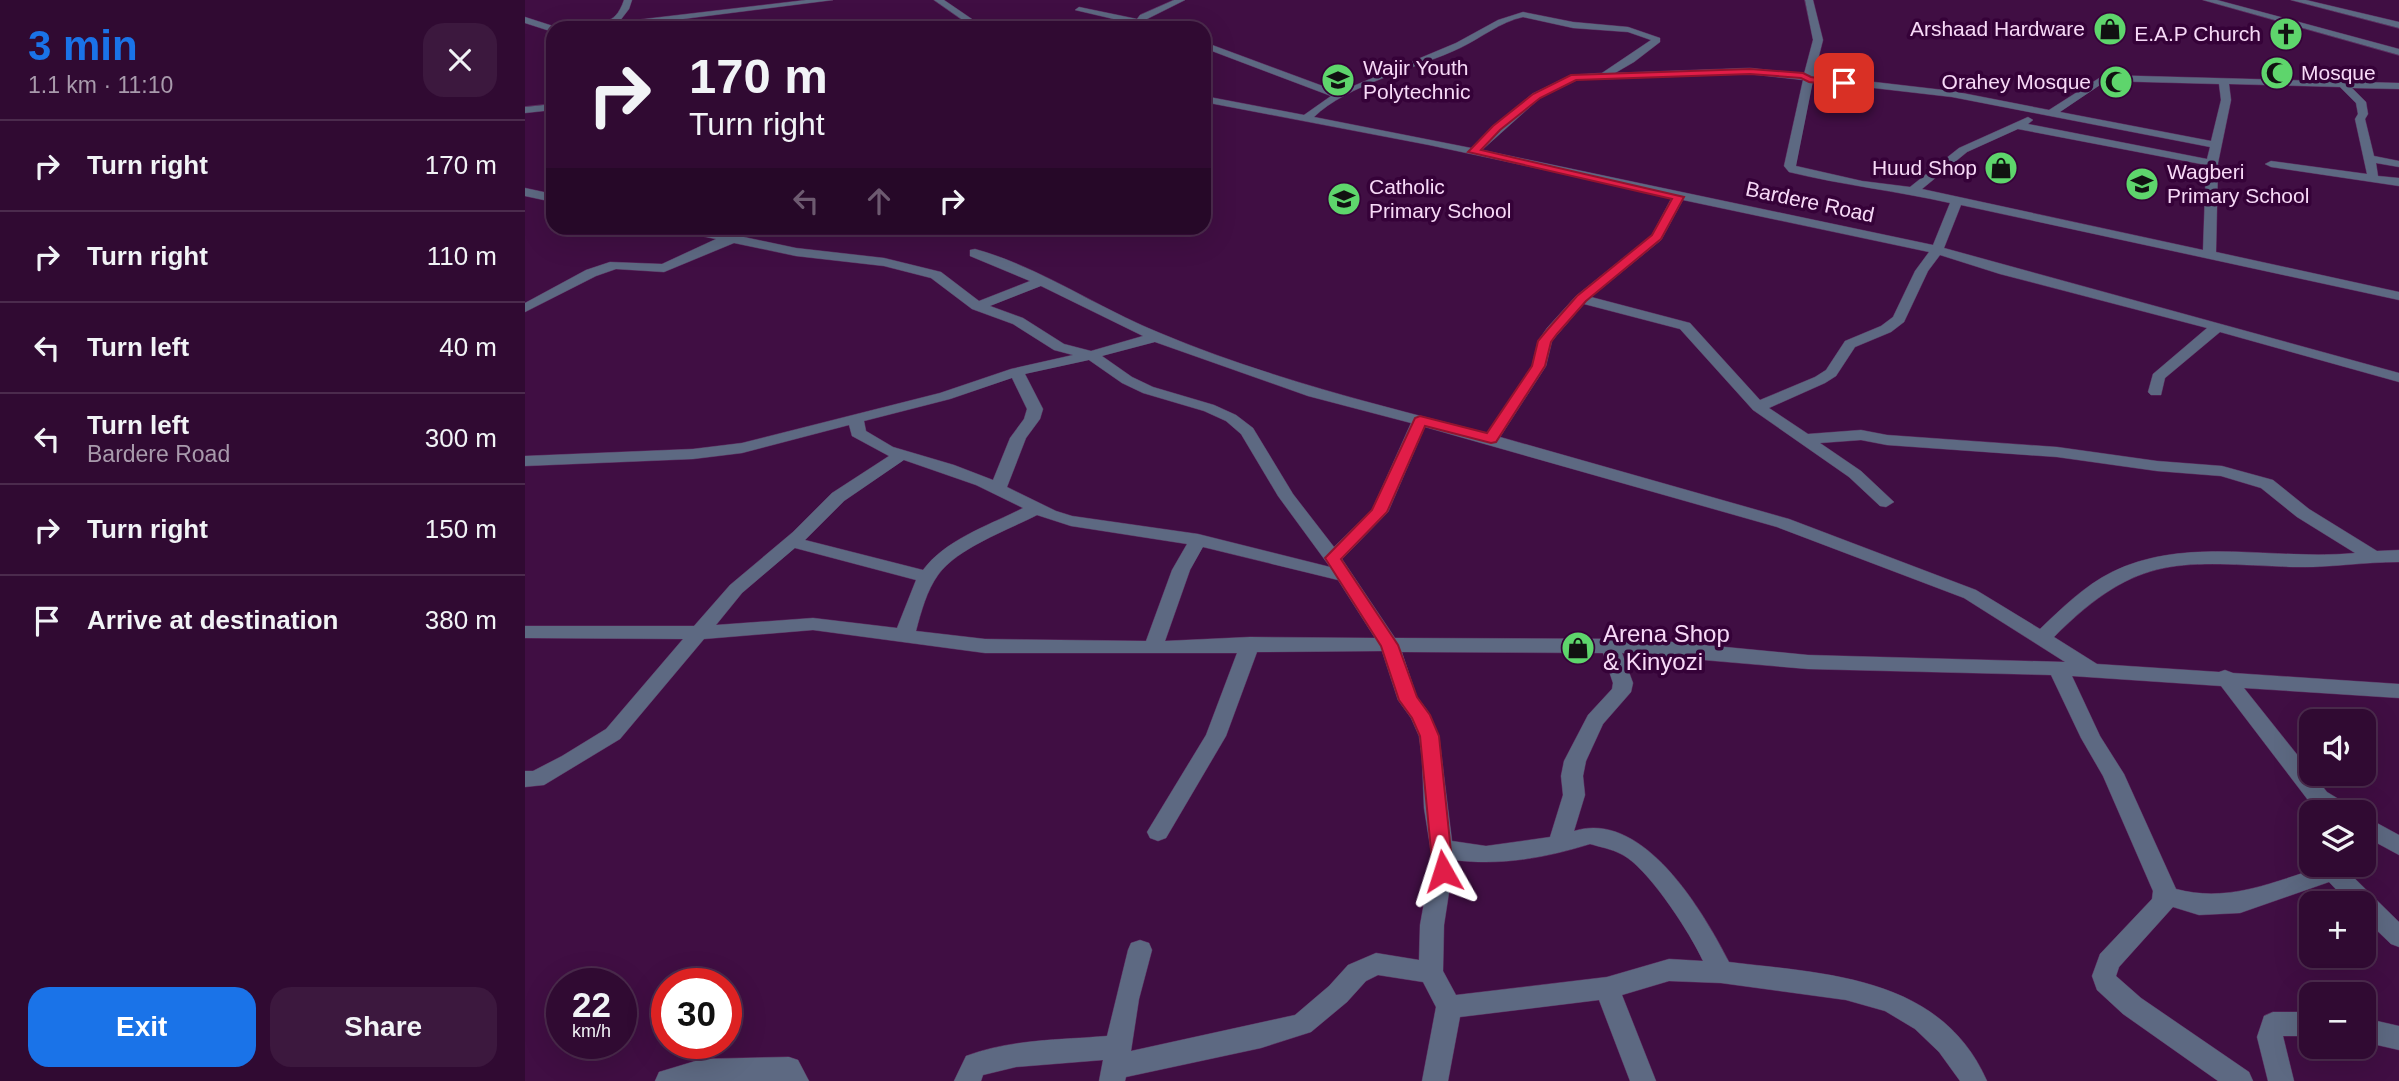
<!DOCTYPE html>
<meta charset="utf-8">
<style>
:root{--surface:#300a32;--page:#3c183e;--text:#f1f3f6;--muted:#a89aac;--line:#4b2b4d;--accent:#1a73e8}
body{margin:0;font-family:Helvetica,sans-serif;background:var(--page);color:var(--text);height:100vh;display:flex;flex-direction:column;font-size:26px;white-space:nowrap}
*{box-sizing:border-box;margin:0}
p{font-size:23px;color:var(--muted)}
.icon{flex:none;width:38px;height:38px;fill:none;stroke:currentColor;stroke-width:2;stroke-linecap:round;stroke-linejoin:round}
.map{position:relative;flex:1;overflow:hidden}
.details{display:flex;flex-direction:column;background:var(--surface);width:525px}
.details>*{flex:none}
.hud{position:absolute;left:21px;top:21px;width:665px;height:214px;border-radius:21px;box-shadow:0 7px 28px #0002,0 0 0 2px var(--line);background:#300a32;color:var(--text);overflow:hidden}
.controls{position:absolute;left:1774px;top:709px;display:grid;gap:14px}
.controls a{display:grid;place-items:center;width:77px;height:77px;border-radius:14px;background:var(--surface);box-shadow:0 7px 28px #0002,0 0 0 2px var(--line);font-size:35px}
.speed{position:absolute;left:21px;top:968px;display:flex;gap:14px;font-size:35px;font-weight:700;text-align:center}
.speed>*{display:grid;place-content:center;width:91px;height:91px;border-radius:50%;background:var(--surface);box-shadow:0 7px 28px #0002,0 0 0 2px var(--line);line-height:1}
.speed small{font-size:18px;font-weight:400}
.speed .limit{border:10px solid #d22;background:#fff;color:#111}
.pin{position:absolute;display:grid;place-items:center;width:60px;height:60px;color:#fff;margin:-30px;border-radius:14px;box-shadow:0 4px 10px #0006}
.me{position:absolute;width:77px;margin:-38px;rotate:354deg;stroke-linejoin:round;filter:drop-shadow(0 0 5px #0008)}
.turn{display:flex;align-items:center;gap:24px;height:147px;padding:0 28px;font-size:32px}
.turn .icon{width:91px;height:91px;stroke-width:2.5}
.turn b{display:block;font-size:49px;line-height:60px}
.lanes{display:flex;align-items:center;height:66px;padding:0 28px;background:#0003;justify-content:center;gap:35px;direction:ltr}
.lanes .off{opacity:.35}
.round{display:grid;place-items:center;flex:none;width:74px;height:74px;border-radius:21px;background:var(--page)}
.head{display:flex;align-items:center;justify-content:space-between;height:119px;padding:0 28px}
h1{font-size:42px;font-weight:600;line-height:52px;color:var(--accent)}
.button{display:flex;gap:14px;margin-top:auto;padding:14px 28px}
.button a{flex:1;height:80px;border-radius:21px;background:var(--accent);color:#fff;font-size:28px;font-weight:600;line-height:80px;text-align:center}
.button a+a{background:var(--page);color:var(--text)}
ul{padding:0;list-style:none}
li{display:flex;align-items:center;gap:21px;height:91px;padding:0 28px;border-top:2px solid var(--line)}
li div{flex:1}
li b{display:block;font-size:26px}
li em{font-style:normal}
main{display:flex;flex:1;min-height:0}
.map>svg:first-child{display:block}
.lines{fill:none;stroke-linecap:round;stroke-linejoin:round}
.minor-casing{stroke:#5d2e60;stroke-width:1}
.minor{fill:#5d6982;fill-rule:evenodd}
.route{fill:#e11d48;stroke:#92132f;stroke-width:2}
.labels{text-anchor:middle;stroke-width:7;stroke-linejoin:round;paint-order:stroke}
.far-poi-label{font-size:21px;fill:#f7d9f7;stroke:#350238;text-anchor:end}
.far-street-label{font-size:21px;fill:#f7d9f7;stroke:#350238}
.poi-label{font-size:24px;fill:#f7d9f7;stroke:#350238;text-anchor:start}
</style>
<main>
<section class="details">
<div class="head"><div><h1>3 min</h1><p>1.1 km · 11:10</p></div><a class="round"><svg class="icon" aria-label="close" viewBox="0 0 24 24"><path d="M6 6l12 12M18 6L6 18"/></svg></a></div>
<ul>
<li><svg class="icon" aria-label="right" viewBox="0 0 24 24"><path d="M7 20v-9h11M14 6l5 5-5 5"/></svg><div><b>Turn right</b></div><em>170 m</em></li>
<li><svg class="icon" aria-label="right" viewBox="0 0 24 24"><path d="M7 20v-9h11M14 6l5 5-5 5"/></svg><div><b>Turn right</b></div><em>110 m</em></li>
<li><svg class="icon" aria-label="left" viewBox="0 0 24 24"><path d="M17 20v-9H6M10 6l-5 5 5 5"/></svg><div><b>Turn left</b></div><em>40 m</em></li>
<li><svg class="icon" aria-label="left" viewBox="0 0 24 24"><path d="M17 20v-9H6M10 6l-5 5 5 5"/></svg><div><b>Turn left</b><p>Bardere Road</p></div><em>300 m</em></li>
<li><svg class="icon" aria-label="right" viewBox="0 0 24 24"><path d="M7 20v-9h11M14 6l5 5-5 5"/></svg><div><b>Turn right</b></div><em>150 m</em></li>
<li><svg class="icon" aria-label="arrive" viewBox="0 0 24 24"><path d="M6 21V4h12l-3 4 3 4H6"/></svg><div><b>Arrive at destination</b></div><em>380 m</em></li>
</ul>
<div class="button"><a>Exit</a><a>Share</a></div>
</section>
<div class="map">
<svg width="1874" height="1081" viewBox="0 0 1874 1081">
<rect width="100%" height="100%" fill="#400e43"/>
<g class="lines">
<defs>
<path id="minor" d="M 99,0 L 107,0 L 104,9 L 94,22 L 281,0 L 308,0 L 87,28 L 58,28 C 77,17 89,29 99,0 Z
M 409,0 L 419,0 L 460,28 L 449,28 Z
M 649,0 L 660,0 L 622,19 L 619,23 L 629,28 L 616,28 L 610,24 L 550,10 L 554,7 L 612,19 L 615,15 Z
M 1280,0 L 1288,0 L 1298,40 L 1289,75 L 1427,91 L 1524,110 L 1579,75 L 1874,83 L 1874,89 L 1827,88 L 1841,102 L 1843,114 L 1840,119 L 1849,156 L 1874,161 L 1874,167 L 1851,163 L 1853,176 L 1874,178 L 1874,186 L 1746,167 L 1740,164 L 1746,161 L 1842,174 L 1830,119 L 1833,114 L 1831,103 L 1815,87 L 1704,84 L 1706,100 L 1693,163 L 1691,252 L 1874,292 L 1874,300 L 1436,205 L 1419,248 L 1874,373 L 1874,382 L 1695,332 L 1640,378 L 1636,395 L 1626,395 L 1623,392 L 1628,374 L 1682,328 L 1475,274 L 1415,255 L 1403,271 L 1379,322 L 1366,332 L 1330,347 L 1311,376 L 1300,383 L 1244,408 L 1283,434 L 1336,430 L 1362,435 L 1532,447 L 1632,461 L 1697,466 L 1748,480 L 1784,509 L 1852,551 L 1874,550 L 1874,562 C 1838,562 1803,568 1768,567 C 1655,563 1615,551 1529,637 L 1572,664 L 1694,672 L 1700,670 L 1708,673 L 1874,684 L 1874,698 L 1719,688 L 1802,792 L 1825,806 L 1828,812 L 1799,812 L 1786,804 L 1696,686 L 1547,676 L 1575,736 L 1599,774 L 1651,889 C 1699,902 1741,885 1787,870 L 1790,864 L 1815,864 L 1874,922 L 1874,947 L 1866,944 L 1839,918 L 1839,903 L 1824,903 L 1804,882 L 1715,913 L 1674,915 L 1648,907 L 1594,967 L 1591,976 L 1616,998 L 1724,1072 L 1728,1081 L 1693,1081 L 1598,1014 L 1572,990 L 1567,976 L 1575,954 L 1627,899 L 1628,891 L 1578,776 L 1556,738 L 1526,675 L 1283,669 L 1097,653 L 1108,683 L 1106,692 L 1078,724 L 1061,761 L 1058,776 L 1060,795 L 1049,831 C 1118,809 1178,911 1204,962 C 1301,974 1416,976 1462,1081 L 1435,1081 L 1414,1052 L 1390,1029 L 1360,1011 L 1321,1000 L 1196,983 L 1144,981 L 1097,995 L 1131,1081 L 1105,1081 L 1074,1000 L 935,1017 L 923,1081 L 897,1081 L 911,1007 L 898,982 L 853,975 L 841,981 L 822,1002 L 786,1032 L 736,1048 L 601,1077 L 600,1081 L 574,1081 L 578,1060 L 491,1067 L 458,1075 L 456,1081 L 429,1081 L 441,1056 C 486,1039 535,1040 582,1036 L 603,950 L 606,943 L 615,940 L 624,943 L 627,950 L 614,999 L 606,1051 L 770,1015 L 804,986 L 823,965 L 851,953 L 894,960 L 895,925 L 907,858 L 899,808 L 897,758 L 894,736 L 886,718 L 873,700 L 857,651 L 732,652 L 701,736 L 641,838 L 633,841 L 625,838 L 622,832 L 681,735 L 712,653 L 460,653 L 288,630 L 179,639 L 95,739 L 19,785 L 0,787 L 0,771 L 8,771 L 37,756 L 81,729 L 158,639 L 0,638 L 0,626 L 169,626 L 205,585 L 268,532 L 307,493 L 364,456 L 327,436 L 324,425 L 217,453 L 168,459 L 0,466 L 0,456 L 168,449 L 217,443 L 415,393 L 486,369 L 548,355 L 529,350 L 488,324 L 447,309 L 406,278 L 359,266 L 271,256 L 209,243 L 139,272 L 91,269 L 71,276 L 0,312 L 0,303 L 61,270 L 85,262 L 137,264 L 191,239 L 151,231 L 149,228 L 171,228 L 203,234 L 212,228 L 227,228 L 214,236 L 271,248 L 359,258 L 416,272 L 454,301 L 505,281 L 445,256 L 445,250 L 450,249 C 515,267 573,308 635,333 C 740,377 852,405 962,433 L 1007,366 L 1013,341 L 1022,328 L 1051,296 L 1127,235 L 1147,197 L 904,145 L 679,102 L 679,96 L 779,115 L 806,96 L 679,48 L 679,42 L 814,92 L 931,43 L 973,20 L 998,12 L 1048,22 L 1103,27 L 1135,38 L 1135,42 L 1109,62 L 1090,73 L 1225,68 L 1279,74 L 1288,40 ZM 998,17 L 1048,28 L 1103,32 L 1126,40 L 1077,73 L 1046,75 L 1007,94 L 946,148 L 789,117 C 821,85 893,68 935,48 C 956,38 975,22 998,17 ZM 1225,74 L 1278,80 L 1259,166 L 1264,172 C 1317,185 1372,191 1425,203 L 1408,245 L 957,150 L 1015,98 L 1052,80 ZM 1288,81 L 1427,97 L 1685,147 L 1682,159 L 1503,124 L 1508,120 L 1503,117 L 1434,148 L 1385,187 L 1337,181 L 1271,166 ZM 1581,81 L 1694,84 L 1696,100 L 1686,141 L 1535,112 ZM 1493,129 L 1681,165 L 1678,250 L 1397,189 L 1442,152 ZM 1158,200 L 1404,252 L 1390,271 L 1368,317 L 1356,326 L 1320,341 L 1301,370 L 1290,377 L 1235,400 L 1165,323 L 1066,297 L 1136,240 ZM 516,286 L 618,336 L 566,351 L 539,344 L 498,318 L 465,306 ZM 1059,304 L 1155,329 L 1228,410 L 1324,477 L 1355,506 L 1361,507 L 1369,502 L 1336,471 L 1295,443 L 1336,440 L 1362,445 L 1532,457 L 1632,471 L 1696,476 L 1736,488 L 1772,517 L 1830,553 C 1749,561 1662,535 1587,572 C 1559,586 1537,608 1515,629 L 1451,590 L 1264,519 L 975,437 L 1021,366 L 1027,341 ZM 630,342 L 783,396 L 886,423 L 847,510 L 809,547 L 768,494 L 728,428 L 711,415 L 689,405 L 628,387 L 607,377 L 577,356 ZM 564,360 L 597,383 L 618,393 L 679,411 L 701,421 L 716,434 L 753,496 L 805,567 L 673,534 L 547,516 L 531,511 L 482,487 L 501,438 L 515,419 L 518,409 L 500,374 ZM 487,378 L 502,409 L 499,419 L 485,438 L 468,480 L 429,465 L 368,447 L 341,431 L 339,421 L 425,399 ZM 900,427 L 1252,527 L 1439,598 L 1540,662 L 1283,655 L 1117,639 L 870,638 L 817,559 L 863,512 ZM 379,460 L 451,485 L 498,508 C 465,525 421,539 398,570 L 280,540 L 319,501 ZM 512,515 L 546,526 L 662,544 L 647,570 L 621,641 L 460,639 L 391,631 C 396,612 402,590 413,575 C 432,548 483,530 512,515 ZM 678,547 L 813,580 L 850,638 L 725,637 L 640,641 L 665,570 ZM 270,548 L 391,580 L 372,628 L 288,618 L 191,625 L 217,593 ZM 877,652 L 1078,653 L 1088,683 L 1087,689 L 1063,715 L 1039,761 L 1036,776 L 1038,795 L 1025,837 L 961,846 L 927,841 L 914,736 L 902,710 L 892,697 ZM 1065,844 C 1075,847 1087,849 1096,854 C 1122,866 1166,934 1178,961 L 1144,959 L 1082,977 L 931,995 L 918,971 L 919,925 L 929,860 C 975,866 1021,858 1065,844 Z
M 1678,0 L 1692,0 L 1874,49 L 1874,55 Z
M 1766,0 L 1781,0 L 1874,22 L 1874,28 Z
M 0,17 L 31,27 L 32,28 L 28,28 L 28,32 L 0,23 Z
M 28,104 L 28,110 L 0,113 L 0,107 Z
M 0,188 L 28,194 L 28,202 L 0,196 Z
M 1839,816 L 1874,835 L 1874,855 L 1839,836 Z
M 1748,1012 L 1787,1012 L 1787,1036 L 1758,1036 L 1769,1081 L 1743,1081 L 1732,1037 L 1739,1016 Z
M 1839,1018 L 1874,1026 L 1874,1050 L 1839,1042 Z
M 264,1057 L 273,1060 L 284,1081 L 130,1081 L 134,1072 L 177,1059 Z"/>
</defs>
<use href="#minor" class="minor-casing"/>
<use href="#minor" class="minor"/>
</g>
<path class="route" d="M 1225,69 L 1278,73 L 1286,77 L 1324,83 L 1319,86 L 1284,82 L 1276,78 L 1225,74 L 1051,80 L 1015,98 L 975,130 L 956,150 L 1159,197 L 1136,239 L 1061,301 L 1032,334 L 1026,342 L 1020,366 L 971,442 L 966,443 L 900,426 L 862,512 L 816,559 L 873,645 L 892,697 L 905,715 L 914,736 L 928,871 L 925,877 L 918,880 L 911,877 L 908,871 L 895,736 L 887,718 L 874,700 L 856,646 L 800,558 L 847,510 L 890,418 L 895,416 L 962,433 L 1007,366 L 1013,341 L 1023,329 L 1052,296 L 1127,235 L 1147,199 L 943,152 L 968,126 L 1008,94 L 1046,75 Z"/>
<defs>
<symbol id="shop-disc" viewBox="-11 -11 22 22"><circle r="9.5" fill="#5ed56c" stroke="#350238"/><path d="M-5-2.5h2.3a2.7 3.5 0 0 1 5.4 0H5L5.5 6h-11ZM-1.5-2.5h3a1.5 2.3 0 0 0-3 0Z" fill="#111"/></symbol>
<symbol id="church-disc" viewBox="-11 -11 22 22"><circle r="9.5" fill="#5ed56c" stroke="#350238"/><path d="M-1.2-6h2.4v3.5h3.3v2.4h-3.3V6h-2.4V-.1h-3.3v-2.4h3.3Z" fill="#111"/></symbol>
<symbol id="mosque-disc" viewBox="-11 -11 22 22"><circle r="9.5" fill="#5ed56c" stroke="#350238"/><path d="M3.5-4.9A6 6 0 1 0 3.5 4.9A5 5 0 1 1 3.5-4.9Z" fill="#111"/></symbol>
<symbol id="university-disc" viewBox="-11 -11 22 22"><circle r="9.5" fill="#5ed56c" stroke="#350238"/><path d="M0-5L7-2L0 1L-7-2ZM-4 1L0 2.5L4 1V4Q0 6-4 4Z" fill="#111"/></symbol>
<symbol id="school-disc" viewBox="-11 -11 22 22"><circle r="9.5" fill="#5ed56c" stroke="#350238"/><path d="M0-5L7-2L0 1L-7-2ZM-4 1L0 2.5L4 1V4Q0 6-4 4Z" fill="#111"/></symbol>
</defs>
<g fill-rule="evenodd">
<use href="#shop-disc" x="1566" y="10" width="38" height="38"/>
<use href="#church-disc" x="1742" y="15" width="38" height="38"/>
<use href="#mosque-disc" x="1733" y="54" width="38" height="38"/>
<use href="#university-disc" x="794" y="61" width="38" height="38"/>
<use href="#mosque-disc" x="1572" y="63" width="38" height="38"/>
<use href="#shop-disc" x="1457" y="149" width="38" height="38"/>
<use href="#school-disc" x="1598" y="165" width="38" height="38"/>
<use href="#school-disc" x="800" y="180" width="38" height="38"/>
<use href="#shop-disc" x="1034" y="629" width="38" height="38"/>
</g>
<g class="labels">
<g class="far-poi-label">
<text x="1560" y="36">Arshaad Hardware</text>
<text x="1736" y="41">E.A.P Church</text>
<text x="838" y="75" text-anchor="start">Wajir Youth<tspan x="838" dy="24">Polytechnic</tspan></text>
<text x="1776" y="80" text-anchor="start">Mosque</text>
<text x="1566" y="89">Orahey Mosque</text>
<text x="1452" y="175">Huud Shop</text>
<text x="1642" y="179" text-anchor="start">Wagberi<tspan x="1642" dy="24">Primary School</tspan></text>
<text x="844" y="194" text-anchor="start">Catholic<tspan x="844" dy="24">Primary School</tspan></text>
</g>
<g class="far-street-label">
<text transform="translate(1285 202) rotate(12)" y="7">Bardere Road</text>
</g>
<g class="poi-label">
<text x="1078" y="642">Arena Shop<tspan x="1078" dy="28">&amp; Kinyozi</tspan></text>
</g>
</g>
</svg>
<div class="controls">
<a><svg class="icon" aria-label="sound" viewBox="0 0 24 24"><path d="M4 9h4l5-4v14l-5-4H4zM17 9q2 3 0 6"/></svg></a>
<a><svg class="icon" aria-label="layers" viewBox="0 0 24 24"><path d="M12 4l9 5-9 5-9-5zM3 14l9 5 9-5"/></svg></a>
<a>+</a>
<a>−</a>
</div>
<div class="speed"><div>22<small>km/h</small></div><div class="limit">30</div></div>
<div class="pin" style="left:1319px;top:83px;background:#d93025"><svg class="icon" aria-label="arrive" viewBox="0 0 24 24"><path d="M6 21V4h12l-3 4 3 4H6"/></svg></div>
<svg class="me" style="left:918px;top:871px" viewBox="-20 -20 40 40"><path d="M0-17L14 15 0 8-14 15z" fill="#e11d48" stroke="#fff" stroke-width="4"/></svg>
<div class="hud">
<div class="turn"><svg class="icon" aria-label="right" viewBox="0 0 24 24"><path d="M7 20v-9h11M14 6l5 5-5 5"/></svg><div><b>170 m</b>Turn right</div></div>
<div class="lanes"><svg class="icon off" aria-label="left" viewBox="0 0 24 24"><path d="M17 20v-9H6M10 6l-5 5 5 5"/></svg><svg class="icon off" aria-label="ahead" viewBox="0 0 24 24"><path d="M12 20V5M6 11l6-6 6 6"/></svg><svg class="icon" aria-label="right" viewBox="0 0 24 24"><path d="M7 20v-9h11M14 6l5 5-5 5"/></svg></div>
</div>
</div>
</main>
